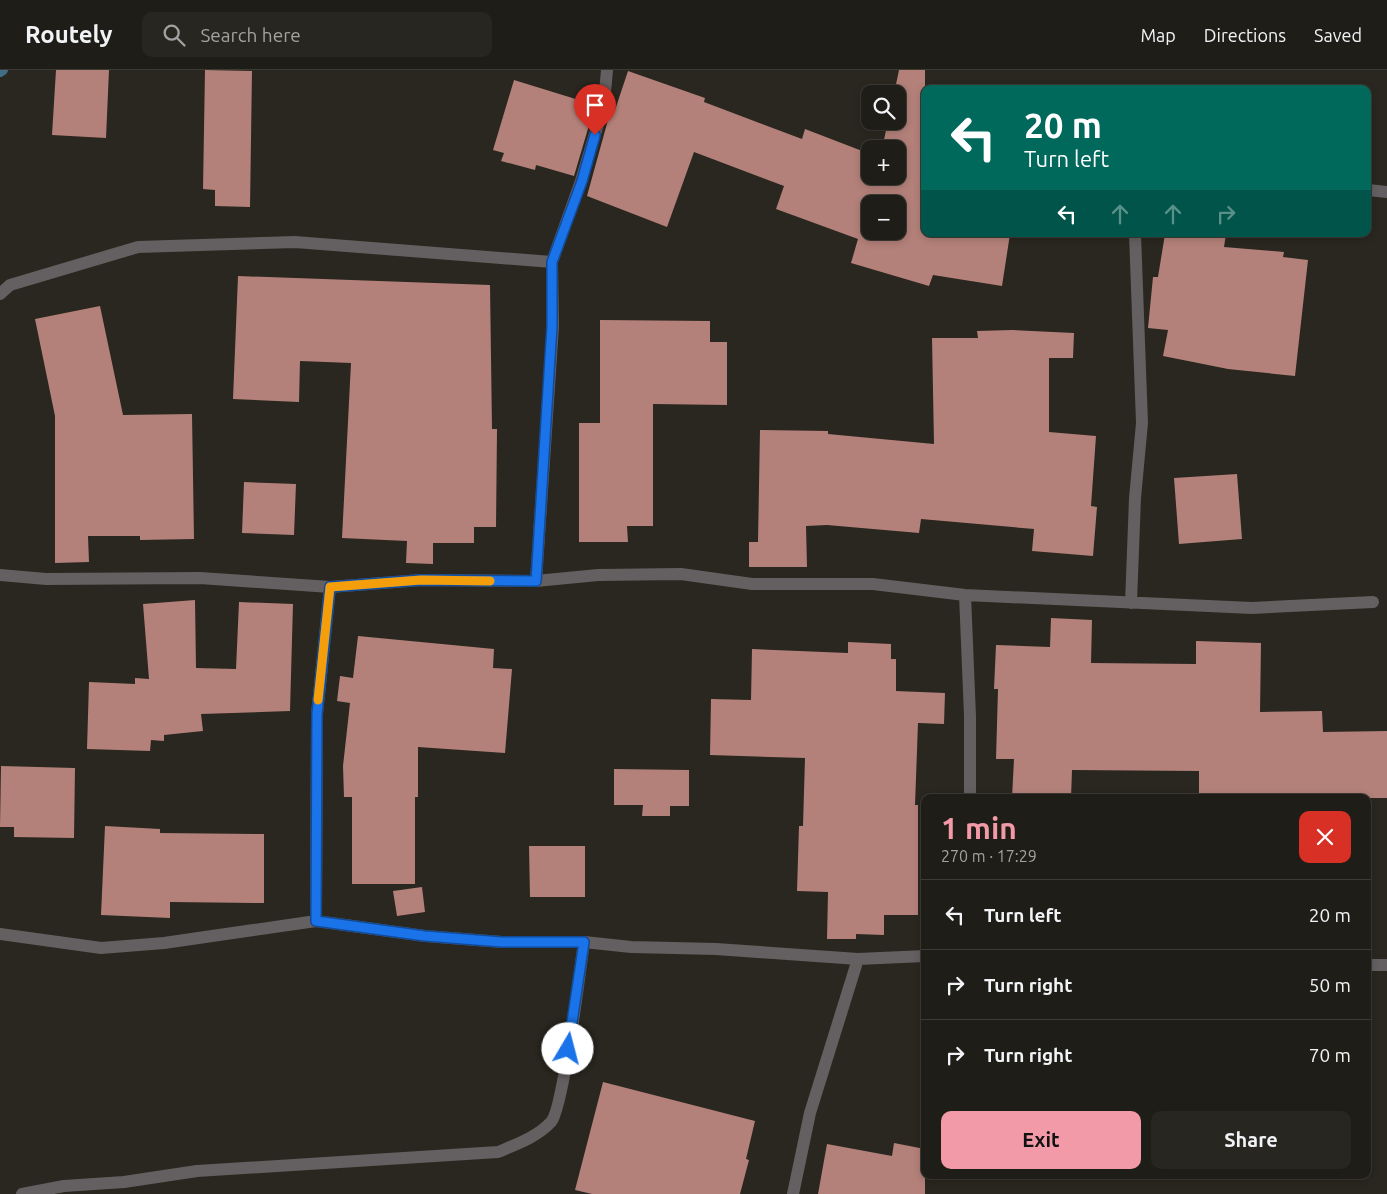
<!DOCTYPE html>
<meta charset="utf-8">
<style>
:root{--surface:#1f1d17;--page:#272620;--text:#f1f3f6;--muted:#a1a2a1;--line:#3c3b36;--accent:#f39aa8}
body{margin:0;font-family:Ubuntu,sans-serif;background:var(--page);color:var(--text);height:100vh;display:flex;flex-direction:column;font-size:19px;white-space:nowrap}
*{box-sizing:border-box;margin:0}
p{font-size:16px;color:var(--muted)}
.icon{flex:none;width:28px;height:28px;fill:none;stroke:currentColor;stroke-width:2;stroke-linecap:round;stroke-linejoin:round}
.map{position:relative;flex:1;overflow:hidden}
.side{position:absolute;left:921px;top:724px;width:450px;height:385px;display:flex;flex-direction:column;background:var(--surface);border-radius:10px;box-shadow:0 2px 8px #0003,0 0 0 1px var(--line)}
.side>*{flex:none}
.top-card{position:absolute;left:921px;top:15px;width:450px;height:152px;border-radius:10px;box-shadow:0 2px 8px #0003,0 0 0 1px var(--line);background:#00695c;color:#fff;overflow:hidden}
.tools{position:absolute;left:861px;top:15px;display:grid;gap:10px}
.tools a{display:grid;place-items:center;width:45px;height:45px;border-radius:10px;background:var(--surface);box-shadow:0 2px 8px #0003,0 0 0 1px var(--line);font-size:25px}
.pin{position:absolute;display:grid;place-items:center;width:42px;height:42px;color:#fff;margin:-51px -21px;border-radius:50% 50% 50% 0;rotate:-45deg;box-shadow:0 0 5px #0007}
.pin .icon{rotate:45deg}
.me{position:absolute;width:55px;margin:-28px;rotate:8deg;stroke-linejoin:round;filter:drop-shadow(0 0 4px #0008)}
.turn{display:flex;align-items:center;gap:18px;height:105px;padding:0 20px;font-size:22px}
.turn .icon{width:65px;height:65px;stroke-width:2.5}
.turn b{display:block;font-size:35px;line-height:42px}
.lanes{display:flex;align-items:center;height:48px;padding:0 20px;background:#0003;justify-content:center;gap:25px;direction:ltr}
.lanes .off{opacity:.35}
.round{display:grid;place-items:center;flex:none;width:52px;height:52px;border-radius:10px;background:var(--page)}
.overview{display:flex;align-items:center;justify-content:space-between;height:85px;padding:0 20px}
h1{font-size:30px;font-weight:700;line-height:38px;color:var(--accent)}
.button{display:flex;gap:10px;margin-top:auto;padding:10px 20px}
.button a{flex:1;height:58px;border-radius:10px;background:var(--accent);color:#111;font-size:20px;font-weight:700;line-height:58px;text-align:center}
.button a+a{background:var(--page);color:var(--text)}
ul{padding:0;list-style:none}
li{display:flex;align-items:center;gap:15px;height:70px;padding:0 20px;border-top:1px solid var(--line)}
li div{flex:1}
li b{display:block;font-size:19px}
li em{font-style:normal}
header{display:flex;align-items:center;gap:30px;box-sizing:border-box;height:70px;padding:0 25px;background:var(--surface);border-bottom:1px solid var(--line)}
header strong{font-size:24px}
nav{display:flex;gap:28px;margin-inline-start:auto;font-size:18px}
.search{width:350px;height:45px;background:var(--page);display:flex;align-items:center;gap:12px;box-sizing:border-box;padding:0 18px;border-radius:10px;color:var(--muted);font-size:19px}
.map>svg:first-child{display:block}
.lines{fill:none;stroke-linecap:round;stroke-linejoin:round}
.stream{stroke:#416e87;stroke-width:10}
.building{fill:#b38179;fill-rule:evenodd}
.minor{stroke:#645f60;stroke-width:12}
.route-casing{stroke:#114b97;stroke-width:12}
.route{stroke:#1a73e8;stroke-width:9}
.slow{stroke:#f59e0b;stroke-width:9}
</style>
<header>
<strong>Routely</strong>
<div class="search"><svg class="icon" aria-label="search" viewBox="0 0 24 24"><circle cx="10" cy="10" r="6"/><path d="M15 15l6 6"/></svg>Search here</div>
<nav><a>Map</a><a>Directions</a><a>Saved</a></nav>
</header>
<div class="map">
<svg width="1387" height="1124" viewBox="0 0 1387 1124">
<rect width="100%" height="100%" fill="#29271f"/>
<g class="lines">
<path class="stream" d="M 0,2 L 3,0"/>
</g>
<path class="building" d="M 56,0 L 109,0 L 106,68 L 52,65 Z
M 205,0 L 252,1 L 250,137 L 215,136 L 215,120 L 203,119 Z
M 899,0 L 925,0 L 925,164 L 1010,164 L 1002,216 L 933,205 L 929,216 L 851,193 L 858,169 L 776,139 L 784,116 L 694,82 L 667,157 L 587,126 L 611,39 L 615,40 L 628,1 L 705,28 L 704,32 L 802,69 L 805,59 L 870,84 L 870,106 L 898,106 L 898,79 L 882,79 L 888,51 L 898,51 L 898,24 L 894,24 ZM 870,134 L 898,134 L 898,161 L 870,161 Z
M 514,10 L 595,35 L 574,106 L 536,95 L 535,100 L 501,91 L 504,83 L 493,80 Z
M 1165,164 L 1226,164 L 1224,177 L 1284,182 L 1283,187 L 1308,190 L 1295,306 L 1228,299 L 1163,286 L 1168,260 L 1148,258 L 1153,207 L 1158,207 Z
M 238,206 L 490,215 L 492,359 L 497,359 L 496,457 L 474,457 L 474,473 L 433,473 L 433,494 L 406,493 L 407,471 L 342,468 L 351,293 L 300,291 L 299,332 L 233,329 Z
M 100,236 L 123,345 L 192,344 L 194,469 L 140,470 L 140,466 L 88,466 L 89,492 L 55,493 L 55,346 L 35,249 Z
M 600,250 L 710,251 L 710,272 L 727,272 L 727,335 L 653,334 L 653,456 L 627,456 L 628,472 L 579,472 L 579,353 L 600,353 Z
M 1012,260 L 1074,263 L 1073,288 L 1049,288 L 1049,362 L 1096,366 L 1091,436 L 1097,437 L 1093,486 L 1032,481 L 1034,459 L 921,449 L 919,463 L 827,455 L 806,456 L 807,497 L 749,497 L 749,472 L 758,472 L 760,360 L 828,361 L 828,364 L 934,374 L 932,268 L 978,268 L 977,261 Z
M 1237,404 L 1242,469 L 1179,474 L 1174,408 Z
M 244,412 L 296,414 L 294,465 L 242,463 Z
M 195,530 L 196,598 L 236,599 L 239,532 L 293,534 L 290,641 L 201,644 L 203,661 L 164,665 L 164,671 L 151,670 L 150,681 L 87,679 L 89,612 L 135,614 L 135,608 L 149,609 L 143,534 Z
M 1051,548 L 1092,550 L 1091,593 L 1196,594 L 1196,571 L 1261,573 L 1260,642 L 1322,641 L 1323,662 L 1387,661 L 1387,728 L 1199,728 L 1199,701 L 1072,700 L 1071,728 L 1012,728 L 1014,689 L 996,689 L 998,619 L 994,619 L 996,575 L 1050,577 Z
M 358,566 L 494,579 L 493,598 L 512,599 L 505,683 L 418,677 L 418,727 L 415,727 L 415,814 L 352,814 L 352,727 L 344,727 L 343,696 L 350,633 L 337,631 L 340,606 L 353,608 Z
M 848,572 L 891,574 L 891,589 L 896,589 L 896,621 L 945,623 L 944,654 L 918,653 L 915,735 L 918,735 L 918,845 L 884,845 L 884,865 L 856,864 L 856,869 L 827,869 L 828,822 L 797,821 L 799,756 L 803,756 L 805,688 L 710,685 L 711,629 L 751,630 L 752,579 L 848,583 Z
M 1,696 L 75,698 L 74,768 L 14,767 L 14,757 L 0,757 Z
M 614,699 L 689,700 L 689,736 L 670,736 L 670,746 L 642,746 L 643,735 L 614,735 Z
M 105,756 L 160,759 L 160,763 L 264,764 L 264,833 L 170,832 L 170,848 L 101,845 Z
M 529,776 L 585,776 L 585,827 L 530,827 Z
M 422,817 L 425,842 L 397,846 L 393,821 Z
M 603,1012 L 755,1051 L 746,1089 L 749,1090 L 740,1124 L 592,1124 L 575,1120 Z
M 894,1073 L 925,1079 L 925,1124 L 818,1124 L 827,1074 L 892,1086 Z"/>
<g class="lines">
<path class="minor" d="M 1368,120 L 1387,122
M 0,224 L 10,215 L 138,177 L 295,172 L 552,192
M 0,505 L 46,509 L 200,508 L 330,517 L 421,510 L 536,511 L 598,505 L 681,504 L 752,514 L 873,514 L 965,525 L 1252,538 L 1373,532
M 536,511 L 553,256 L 552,192 L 581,111 L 604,34 L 607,0
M 965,525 L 970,646 L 970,728
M 1131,533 L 1135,428 L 1142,353 L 1135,164
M 316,851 L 317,644 L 330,517
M 0,864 L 101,878 L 164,873 L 316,851 L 425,866 L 502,872 L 584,872 L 631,877 L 716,879 L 858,889 L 925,886
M 1368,895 L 1387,895
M 22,1124 L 64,1116 L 124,1112 L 197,1101 L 498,1082 C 517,1074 537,1067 551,1052 C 563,1039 580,900 584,872
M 793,1124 L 810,1043 L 858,889"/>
</g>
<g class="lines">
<defs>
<path id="route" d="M 568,979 L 584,872 L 502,872 L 425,866 L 316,851 L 317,644 L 330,517 L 421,510 L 536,511 L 552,256 L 552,192 L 582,111 L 595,65"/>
</defs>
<use href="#route" class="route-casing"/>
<use href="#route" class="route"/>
<path class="slow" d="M 318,630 L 330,517 L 421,510 L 490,511"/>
</g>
</svg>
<div class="tools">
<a><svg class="icon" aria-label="search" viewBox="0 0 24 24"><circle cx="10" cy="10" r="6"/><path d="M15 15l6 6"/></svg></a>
<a>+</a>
<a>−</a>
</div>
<div class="pin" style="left:595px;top:65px;background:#d93025"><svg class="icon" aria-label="arrive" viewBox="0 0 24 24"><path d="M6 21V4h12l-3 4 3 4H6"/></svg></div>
<svg class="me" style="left:568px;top:979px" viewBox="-20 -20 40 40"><circle r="19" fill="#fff"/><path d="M0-13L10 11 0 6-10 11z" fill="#1a73e8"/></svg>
<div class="top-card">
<div class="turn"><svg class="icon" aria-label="left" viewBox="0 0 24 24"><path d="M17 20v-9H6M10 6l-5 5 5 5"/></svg><div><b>20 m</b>Turn left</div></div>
<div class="lanes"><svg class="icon" aria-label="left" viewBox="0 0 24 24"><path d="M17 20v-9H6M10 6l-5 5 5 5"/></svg><svg class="icon off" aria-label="ahead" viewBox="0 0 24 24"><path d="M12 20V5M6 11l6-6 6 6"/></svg><svg class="icon off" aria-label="ahead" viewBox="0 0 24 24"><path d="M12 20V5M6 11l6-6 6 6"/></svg><svg class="icon off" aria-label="right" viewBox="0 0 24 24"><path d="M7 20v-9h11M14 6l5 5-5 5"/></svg></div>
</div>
<section class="side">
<div class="overview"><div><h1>1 min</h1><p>270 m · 17:29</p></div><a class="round" style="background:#d93025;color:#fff"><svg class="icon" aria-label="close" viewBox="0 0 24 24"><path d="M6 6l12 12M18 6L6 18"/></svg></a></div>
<ul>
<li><svg class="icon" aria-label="left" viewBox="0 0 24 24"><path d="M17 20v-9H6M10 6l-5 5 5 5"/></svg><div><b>Turn left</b></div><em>20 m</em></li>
<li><svg class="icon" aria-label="right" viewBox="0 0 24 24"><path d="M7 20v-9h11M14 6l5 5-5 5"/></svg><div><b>Turn right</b></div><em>50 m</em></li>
<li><svg class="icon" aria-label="right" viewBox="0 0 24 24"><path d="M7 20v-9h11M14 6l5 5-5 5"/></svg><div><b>Turn right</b></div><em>70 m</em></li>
</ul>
<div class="button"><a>Exit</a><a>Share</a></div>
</section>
</div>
